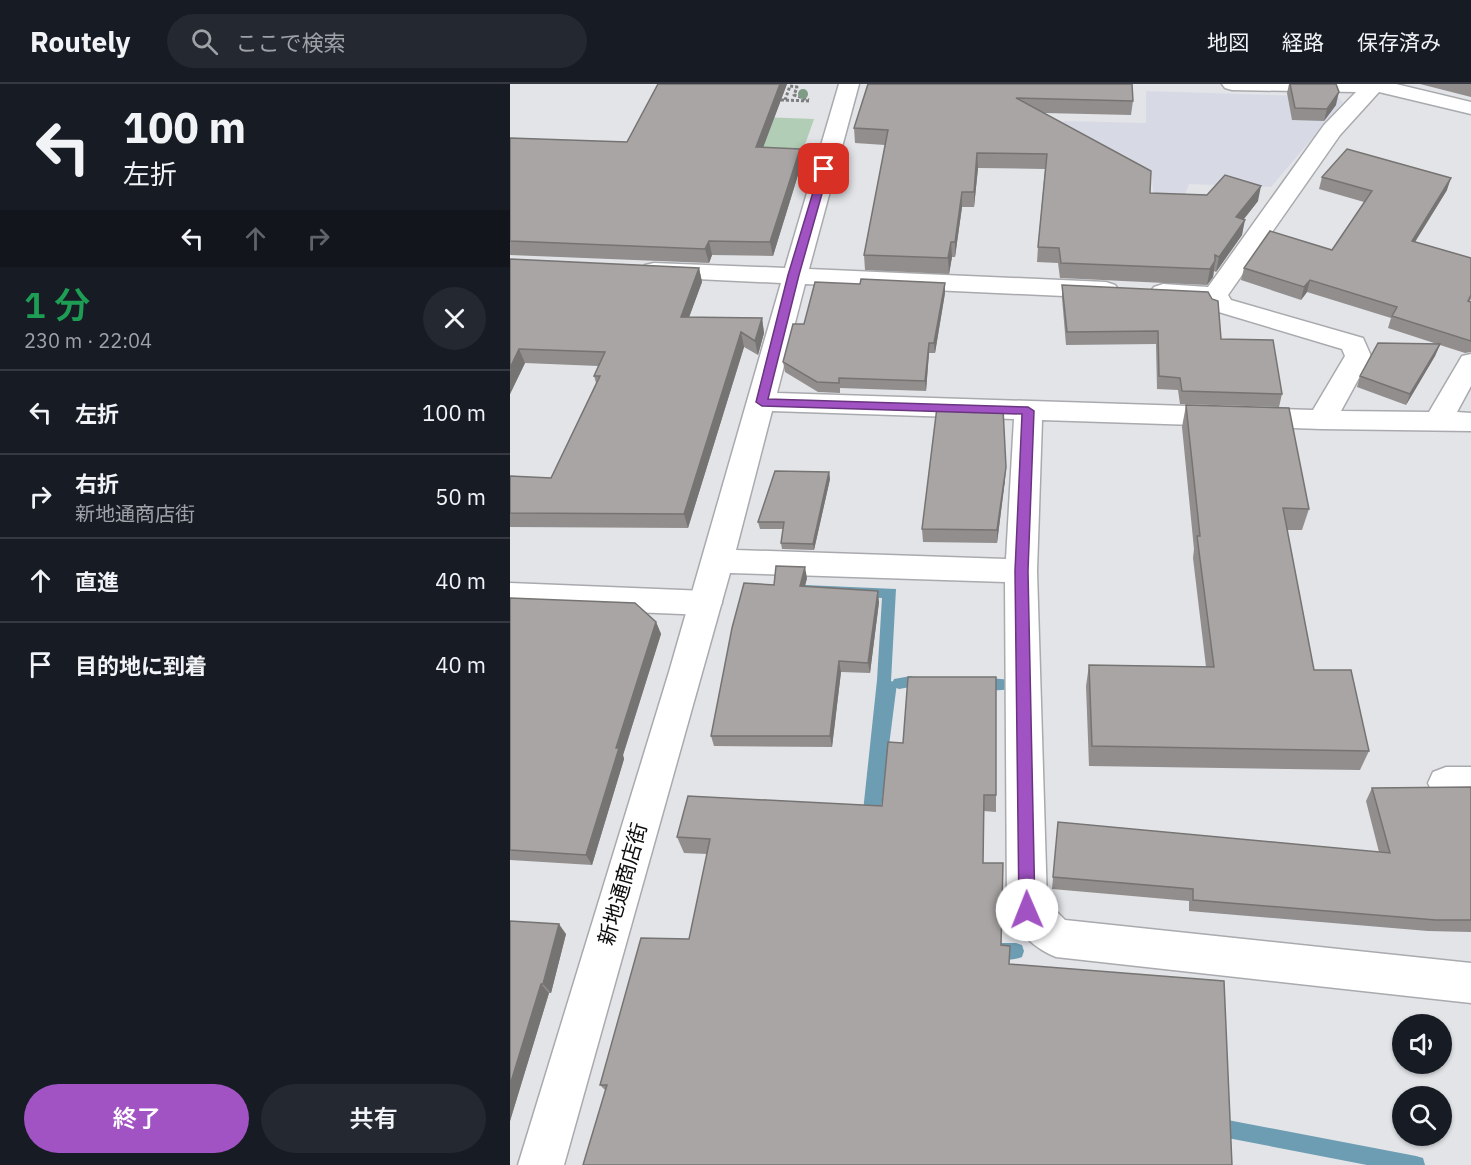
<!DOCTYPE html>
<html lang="ja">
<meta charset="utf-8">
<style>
:root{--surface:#171b24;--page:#242831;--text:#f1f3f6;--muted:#9ea1a6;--line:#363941;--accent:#a152c3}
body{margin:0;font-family:"IBM Plex Sans","Noto Sans JP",sans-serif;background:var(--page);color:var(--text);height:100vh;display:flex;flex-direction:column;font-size:22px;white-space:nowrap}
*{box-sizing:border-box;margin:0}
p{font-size:20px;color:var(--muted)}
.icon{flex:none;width:33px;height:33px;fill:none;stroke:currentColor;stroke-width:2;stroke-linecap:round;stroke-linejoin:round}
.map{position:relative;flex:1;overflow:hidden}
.panel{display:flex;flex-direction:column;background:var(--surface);width:510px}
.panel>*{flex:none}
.hud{background:#171b24;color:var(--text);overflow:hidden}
.buttons{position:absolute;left:882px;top:930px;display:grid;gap:12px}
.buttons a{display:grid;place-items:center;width:60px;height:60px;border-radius:50%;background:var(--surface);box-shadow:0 2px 4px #0004;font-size:30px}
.pin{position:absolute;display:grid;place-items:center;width:51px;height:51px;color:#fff;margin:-26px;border-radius:12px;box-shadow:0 3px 9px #0006}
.me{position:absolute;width:66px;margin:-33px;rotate:359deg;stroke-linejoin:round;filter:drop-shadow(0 0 4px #0008)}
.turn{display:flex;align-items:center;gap:21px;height:126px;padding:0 24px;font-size:27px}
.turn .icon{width:78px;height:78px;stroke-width:2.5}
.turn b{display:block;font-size:42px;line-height:51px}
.lanes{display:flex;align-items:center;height:57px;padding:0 24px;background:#0003;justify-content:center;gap:30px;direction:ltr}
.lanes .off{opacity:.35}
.round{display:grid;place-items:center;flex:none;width:63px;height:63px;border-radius:32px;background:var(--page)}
.headline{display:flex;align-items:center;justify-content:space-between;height:102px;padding:0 24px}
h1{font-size:36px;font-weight:600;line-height:45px;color:#1e9e55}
.action{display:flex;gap:12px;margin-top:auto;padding:12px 24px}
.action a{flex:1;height:69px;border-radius:36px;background:var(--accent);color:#fff;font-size:24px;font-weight:600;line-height:69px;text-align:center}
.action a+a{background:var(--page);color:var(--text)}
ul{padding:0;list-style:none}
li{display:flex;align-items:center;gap:18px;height:84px;padding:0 24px;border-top:2px solid var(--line)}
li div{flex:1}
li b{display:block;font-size:22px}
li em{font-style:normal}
header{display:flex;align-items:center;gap:36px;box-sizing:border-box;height:84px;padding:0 30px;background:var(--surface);border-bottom:2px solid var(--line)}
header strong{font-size:28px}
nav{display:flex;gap:33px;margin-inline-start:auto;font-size:21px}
.search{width:420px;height:54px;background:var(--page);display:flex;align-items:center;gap:15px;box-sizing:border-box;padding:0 21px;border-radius:33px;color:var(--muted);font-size:22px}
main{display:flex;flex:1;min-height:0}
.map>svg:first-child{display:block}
.built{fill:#d7dae5}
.green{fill:#b2cdb5}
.water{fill:#6d9db2}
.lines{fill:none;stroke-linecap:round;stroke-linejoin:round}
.stream{fill:#6d9db2;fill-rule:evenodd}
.street-casing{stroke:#a9aaae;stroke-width:3}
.secondary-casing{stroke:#a9aaae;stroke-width:3}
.path{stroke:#7c7d7f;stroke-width:3;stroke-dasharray:3 2;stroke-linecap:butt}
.street{fill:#fff;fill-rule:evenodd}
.secondary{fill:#fff;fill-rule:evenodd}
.tree{fill:#7d9b85}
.wall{fill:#918e8d}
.shaded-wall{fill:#767473}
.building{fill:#a9a5a4;stroke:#767473;stroke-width:1.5}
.route{fill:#a152c3;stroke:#69357f;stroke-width:1.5}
.labels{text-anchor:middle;stroke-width:4.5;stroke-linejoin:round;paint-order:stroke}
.street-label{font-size:21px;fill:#0c0c0d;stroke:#fff}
</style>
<header>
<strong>Routely</strong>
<div class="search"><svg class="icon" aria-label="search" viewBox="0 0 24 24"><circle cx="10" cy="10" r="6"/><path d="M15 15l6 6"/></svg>ここで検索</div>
<nav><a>地図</a><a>経路</a><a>保存済み</a></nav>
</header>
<main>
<section class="panel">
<div class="hud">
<div class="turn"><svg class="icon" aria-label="left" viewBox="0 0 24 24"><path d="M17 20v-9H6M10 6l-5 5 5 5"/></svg><div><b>100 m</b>左折</div></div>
<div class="lanes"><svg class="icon" aria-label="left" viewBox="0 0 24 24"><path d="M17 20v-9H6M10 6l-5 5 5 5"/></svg><svg class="icon off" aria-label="ahead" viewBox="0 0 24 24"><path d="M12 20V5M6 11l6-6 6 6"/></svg><svg class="icon off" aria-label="right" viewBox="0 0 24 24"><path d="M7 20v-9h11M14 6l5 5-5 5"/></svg></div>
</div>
<div class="headline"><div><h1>1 分</h1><p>230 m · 22:04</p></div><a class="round"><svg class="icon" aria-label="close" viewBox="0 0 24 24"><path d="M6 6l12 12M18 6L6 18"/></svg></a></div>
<ul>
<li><svg class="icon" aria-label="left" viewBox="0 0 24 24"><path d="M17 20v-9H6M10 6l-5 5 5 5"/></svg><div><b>左折</b></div><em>100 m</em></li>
<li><svg class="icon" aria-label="right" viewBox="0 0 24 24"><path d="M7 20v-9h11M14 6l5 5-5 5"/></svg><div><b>右折</b><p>新地通商店街</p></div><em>50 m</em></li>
<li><svg class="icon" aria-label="ahead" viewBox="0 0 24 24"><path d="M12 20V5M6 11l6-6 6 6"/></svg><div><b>直進</b></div><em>40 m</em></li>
<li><svg class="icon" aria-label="arrive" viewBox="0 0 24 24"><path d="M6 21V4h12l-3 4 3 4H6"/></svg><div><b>目的地に到着</b></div><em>40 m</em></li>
</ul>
<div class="action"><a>終了</a><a>共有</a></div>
</section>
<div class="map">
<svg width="961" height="1081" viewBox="0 0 961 1081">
<rect width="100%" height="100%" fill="#e3e4e8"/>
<path class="built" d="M 636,7 L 828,13 L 833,18 L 761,103 L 679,100 L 671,120 L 644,120 L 642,92 L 552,88 L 553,37 L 636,39 Z"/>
<path class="green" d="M 202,31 L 304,35 L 291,72 L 232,70 Z"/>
<path class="water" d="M 272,500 L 386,505 L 381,597 L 387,599 L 356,842 L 341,840 L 367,596 L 372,514 L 272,508 Z"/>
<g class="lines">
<path class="stream" d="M 401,592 L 406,594 L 408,598 L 406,602 L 389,605 L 384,603 L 382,599 L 384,595 Z
M 480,594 L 501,596 L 503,600 L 501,604 C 493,607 483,607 475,604 L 473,600 L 475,596 Z
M 482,859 L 506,859 L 512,861 L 514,867 L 512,873 C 502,877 486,877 476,873 L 474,867 L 476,861 Z
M 702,1033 L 906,1072 L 913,1074 L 915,1081 L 857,1081 L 702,1051 L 696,1048 L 693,1042 L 696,1036 Z"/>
<defs>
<path id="street" d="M 329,0 L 349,0 L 299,185 L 596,198 L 605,201 L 609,206 L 605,211 L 596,214 L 295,200 L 267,309 L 803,326 L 835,272 L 832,265 L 702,226 L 697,218 L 644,213 L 640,208 L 644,203 L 653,200 L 698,203 L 814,41 L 846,8 L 722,6 L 715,4 L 712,0 L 886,0 L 961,18 L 961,30 L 869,8 L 830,51 L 718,211 L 721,216 L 853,254 L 861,272 L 831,327 L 919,328 L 952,272 L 961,270 L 961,302 L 947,328 L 961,329 L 961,347 L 812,345 L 532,336 L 527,487 L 537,818 L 555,836 L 961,879 L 961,919 L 546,873 C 525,865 506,847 497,826 L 495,498 L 220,489 L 54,1081 L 8,1081 L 159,588 L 271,199 L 144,193 L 135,191 L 132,186 L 135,181 L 144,179 L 275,184 ZM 262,327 L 504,335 L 496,475 L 226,466 Z
M 936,683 L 961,683 L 961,715 L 936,715 L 923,710 L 918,699 L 923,688 Z"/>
<path id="secondary" d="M 0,499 L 196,507 L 207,510 L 212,519 L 207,528 L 196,531 L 0,523 Z"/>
</defs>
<use href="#street" class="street-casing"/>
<use href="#secondary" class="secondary-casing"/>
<path class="path" d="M 271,16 L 300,17
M 275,16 L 280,2 L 287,3 L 284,11 L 299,16"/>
<use href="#street" class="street"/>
<use href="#secondary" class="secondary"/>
</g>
<circle class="tree" cx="293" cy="10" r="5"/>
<path class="wall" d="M 148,0 L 277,0 L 253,63 L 292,78 L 263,172 L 202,171 L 199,179 L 0,171 L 0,54 L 117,58 Z
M 358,0 L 623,17 L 621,31 L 534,29 L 640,109 L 748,117 L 733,136 L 732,151 L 706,188 L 704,187 L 703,193 L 697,201 L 550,194 L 548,179 L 527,178 L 528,163 L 535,85 L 468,84 L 464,123 L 452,123 L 445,173 L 442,173 L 439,190 L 355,186 L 354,171 L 375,61 L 345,59 L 344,44 Z
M 779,0 L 826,0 L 826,21 L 814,37 L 782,36 L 777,9 Z
M 910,0 L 961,0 L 961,13 Z
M 812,93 L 937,106 L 905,158 L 961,174 L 961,215 L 960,217 L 961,218 L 961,268 L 955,269 L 930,261 L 925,272 L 896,321 L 847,303 L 850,292 L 927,260 L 878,244 L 881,234 L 797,208 L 791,216 L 731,196 L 734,184 L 822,166 L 854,118 L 809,105 Z
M 0,175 L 189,184 L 192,198 L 179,233 L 252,234 L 254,249 L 248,271 L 234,263 L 178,444 L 0,443 L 0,392 L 41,394 L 86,299 L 84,292 L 88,282 L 15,279 L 0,310 Z
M 435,199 L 435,209 L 425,269 L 419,269 L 416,307 L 330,304 L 330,309 L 308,308 L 275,288 L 273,278 L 294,240 L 350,200 Z
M 552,201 L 711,255 L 772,310 L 769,323 L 670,320 L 668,306 L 647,305 L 646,260 L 556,261 L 552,214 Z
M 676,321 L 799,425 L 792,446 L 777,446 L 804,586 L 859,667 L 850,686 L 579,682 L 576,602 L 579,581 L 696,583 L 683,474 L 684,465 L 672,343 Z
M 319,388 L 320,395 L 304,466 L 272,465 L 271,459 L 273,445 L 250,445 L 248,438 Z
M 495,396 L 487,459 L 413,458 L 412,445 Z
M 297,494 L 295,502 L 369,518 L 360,589 L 331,588 L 322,663 L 204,662 L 201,652 L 264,501 Z
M 0,514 L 146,538 L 151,550 L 113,671 L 114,675 L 82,781 L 0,776 Z
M 486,593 L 486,728 L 474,727 L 95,1006 L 90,1001 L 179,855 L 197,770 L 174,769 L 167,753 L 372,722 L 393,659 Z
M 961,703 L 961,848 L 918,847 L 679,827 L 679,817 L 542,805 L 548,738 L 869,768 L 856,717 L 862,704 Z
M 0,837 L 56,850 L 41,909 L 39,909 L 0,1037 Z"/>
<path class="shaded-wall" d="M 270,0 L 277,0 L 248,77 L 246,63 Z
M 829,8 L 826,21 L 814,37 L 817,25 Z
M 290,65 L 292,78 L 263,172 L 260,158 Z
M 467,69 L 468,84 L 464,123 L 464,108 Z
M 941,94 L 937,106 L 898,169 L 902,157 Z
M 751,102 L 748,117 L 723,149 L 726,133 Z
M 452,108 L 452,123 L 445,173 L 445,158 Z
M 735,136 L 732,151 L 706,188 L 709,173 Z
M 199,157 L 202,171 L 199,179 L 195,165 Z
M 441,158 L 442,173 L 439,190 L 438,174 Z
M 705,177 L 703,193 L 697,201 L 700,185 Z
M 189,184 L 192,198 L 174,247 L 171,233 Z
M 800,196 L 797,208 L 791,216 L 794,203 Z
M 435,199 L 435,209 L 425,269 L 424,259 Z
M 252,234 L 254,249 L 248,271 L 245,257 Z
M 231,248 L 234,263 L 178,444 L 174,430 Z
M 419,259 L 419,269 L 416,307 L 415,297 Z
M 930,260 L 925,272 L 896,321 L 900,310 Z
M 9,265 L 15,279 L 0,310 L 0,284 Z
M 496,383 L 495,396 L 487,459 L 487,446 Z
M 319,388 L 320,395 L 304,466 L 303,460 Z
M 295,483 L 297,494 L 292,513 L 290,502 Z
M 368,507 L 369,518 L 360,589 L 358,579 Z
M 146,538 L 151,550 L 113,671 L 114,675 L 82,781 L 76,771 L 106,664 Z
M 329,577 L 331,588 L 322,663 L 320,652 Z
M 49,840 L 56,850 L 41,909 L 33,900 Z
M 31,900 L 39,909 L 0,1037 L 0,1001 Z"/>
<path class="building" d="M 148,0 L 270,0 L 246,63 L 290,65 L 260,158 L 199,157 L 195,165 L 0,157 L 0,54 L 117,58 Z
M 358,0 L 622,0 L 623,17 L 506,14 L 641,87 L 640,109 L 697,111 L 715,91 L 751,102 L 726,133 L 735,136 L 709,173 L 705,171 L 705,177 L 700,185 L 551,179 L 549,164 L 528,163 L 537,70 L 467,69 L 464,108 L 452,108 L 445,158 L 441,158 L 438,174 L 354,171 L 378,46 L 344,44 Z
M 780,0 L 826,0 L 829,8 L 817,25 L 785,24 Z
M 837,65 L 941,94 L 902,157 L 961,174 L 961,211 L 958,217 L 961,218 L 961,257 L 882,232 L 887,223 L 800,196 L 794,203 L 734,184 L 760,147 L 822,166 L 862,107 L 812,93 Z
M 0,175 L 189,184 L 171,233 L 252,234 L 245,257 L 231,248 L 174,430 L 0,429 L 0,392 L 41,394 L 90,292 L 84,292 L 95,268 L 9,265 L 0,284 Z
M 351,195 L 435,199 L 424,259 L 419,259 L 415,297 L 329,294 L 329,299 L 307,298 L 273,278 L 283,240 L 294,240 L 305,198 L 350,200 Z
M 552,201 L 698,208 L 702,215 L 708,217 L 711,255 L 763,256 L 772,310 L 672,307 L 670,294 L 649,292 L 648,247 L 557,248 Z
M 868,259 L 930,260 L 900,310 L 850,292 Z
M 676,321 L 779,324 L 799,425 L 773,424 L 804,586 L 841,586 L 859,667 L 582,662 L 579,581 L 704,583 L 687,452 L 690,452 Z
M 427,323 L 493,325 L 496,383 L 487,446 L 412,445 Z
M 265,387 L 319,388 L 303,460 L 271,459 L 274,438 L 248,438 Z
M 266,482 L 295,483 L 290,502 L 368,507 L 358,579 L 329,577 L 320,652 L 201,652 L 222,544 L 234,499 L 264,501 Z
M 0,514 L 125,519 L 146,538 L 106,664 L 109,664 L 76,771 L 0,766 Z
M 398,593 L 486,593 L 486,711 L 474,711 L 473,779 L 493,779 L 491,861 L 500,862 L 499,880 L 714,897 L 722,1081 L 73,1081 L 97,1001 L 90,1001 L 131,854 L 179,855 L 200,755 L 167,753 L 178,712 L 372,722 L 378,658 L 393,659 Z
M 961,703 L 961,836 L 926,836 L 683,816 L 683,805 L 543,793 L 548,738 L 880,769 L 862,704 Z
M 0,837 L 49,840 L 33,900 L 31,900 L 0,1001 Z"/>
<path class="route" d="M 314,82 L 319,85 L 289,191 L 258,315 L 518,323 L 524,327 L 518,487 L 525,826 L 523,831 L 517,834 L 511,831 L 509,826 L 505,487 L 512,330 L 252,322 L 246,318 L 278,191 L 310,85 Z"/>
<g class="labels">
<g class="street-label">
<text transform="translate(113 800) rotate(-74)" y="7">新地通商店街</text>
</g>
</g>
</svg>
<div class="buttons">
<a><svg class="icon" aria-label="sound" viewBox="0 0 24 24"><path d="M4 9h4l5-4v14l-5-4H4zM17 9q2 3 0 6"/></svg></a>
<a><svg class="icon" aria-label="search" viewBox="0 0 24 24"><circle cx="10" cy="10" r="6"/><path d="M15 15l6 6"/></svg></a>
</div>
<div class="pin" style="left:314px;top:85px;background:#d93025"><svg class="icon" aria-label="arrive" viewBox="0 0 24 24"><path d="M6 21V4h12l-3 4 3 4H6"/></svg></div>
<svg class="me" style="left:517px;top:826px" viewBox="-20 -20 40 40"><circle r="19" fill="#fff"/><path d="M0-13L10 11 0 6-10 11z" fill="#a152c3"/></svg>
</div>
</main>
